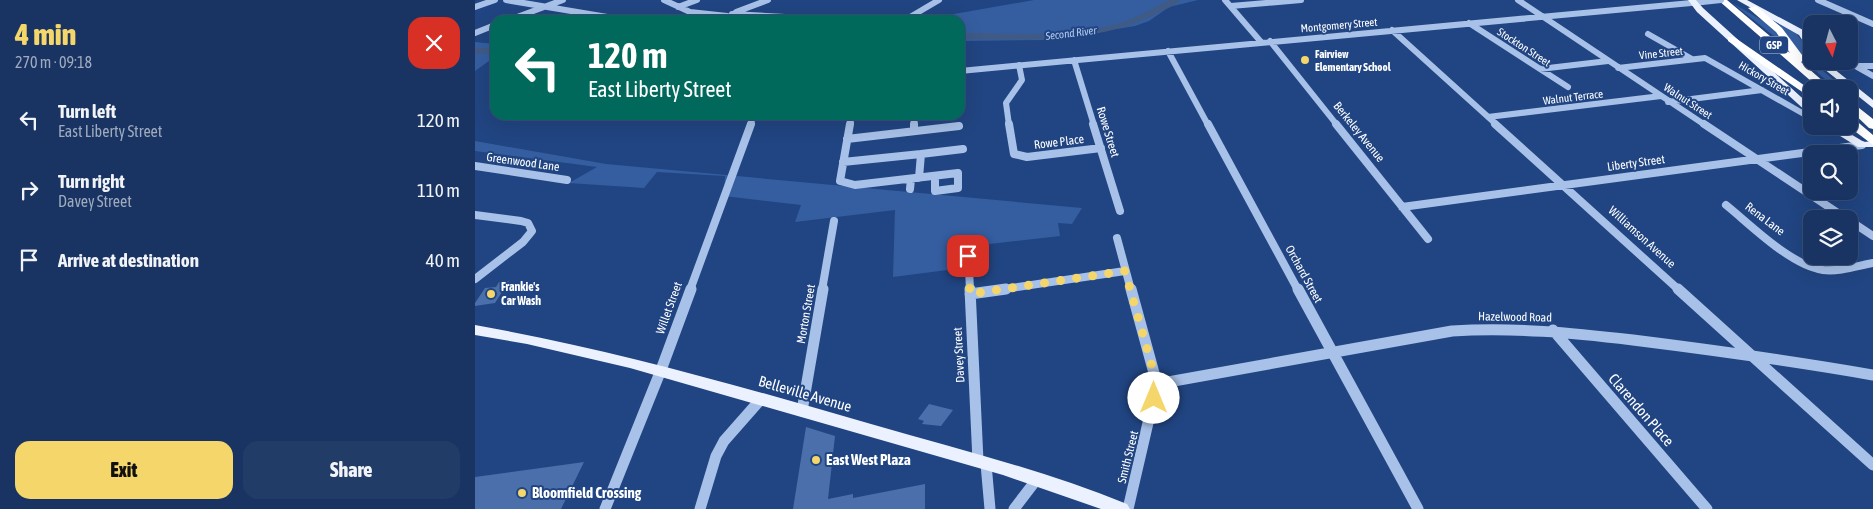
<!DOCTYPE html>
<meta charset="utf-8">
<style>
:root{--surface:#193462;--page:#223c68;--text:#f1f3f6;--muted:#9faabe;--line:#374f77;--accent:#f4d66a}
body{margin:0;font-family:"Asap Condensed",sans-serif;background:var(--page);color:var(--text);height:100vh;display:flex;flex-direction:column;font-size:19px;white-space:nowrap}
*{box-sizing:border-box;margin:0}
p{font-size:16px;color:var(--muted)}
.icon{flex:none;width:28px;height:28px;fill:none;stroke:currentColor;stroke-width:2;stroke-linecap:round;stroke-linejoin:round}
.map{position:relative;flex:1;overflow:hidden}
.side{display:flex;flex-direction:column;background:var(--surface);width:475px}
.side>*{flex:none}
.banner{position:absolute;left:15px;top:15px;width:475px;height:105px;border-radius:15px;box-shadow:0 5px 20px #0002,0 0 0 1px var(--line);background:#00695c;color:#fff;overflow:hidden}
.needle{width:32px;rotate:174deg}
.controls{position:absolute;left:1328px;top:15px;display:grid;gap:10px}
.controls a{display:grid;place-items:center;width:55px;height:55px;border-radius:10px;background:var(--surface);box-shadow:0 5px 20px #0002,0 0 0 1px var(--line);font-size:25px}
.pin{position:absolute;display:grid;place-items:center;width:42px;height:42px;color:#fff;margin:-21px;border-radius:10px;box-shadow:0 2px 8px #0006}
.me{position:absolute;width:55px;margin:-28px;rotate:0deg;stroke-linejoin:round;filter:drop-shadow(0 0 4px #0008)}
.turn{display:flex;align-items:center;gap:18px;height:105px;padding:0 15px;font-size:22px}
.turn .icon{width:65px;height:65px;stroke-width:2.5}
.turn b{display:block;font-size:35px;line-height:42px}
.round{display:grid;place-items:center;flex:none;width:52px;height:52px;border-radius:15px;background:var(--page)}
.head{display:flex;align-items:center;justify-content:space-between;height:85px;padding:0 15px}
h1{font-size:30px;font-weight:800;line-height:38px;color:var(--accent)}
.action{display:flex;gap:10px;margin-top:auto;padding:10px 15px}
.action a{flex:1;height:58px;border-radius:15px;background:var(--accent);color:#111;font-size:20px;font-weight:800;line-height:58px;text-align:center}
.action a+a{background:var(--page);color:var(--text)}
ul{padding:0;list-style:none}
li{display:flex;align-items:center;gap:15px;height:70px;padding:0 15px}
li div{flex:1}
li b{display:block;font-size:19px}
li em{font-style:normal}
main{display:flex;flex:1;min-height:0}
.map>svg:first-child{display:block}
.green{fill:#355ea0}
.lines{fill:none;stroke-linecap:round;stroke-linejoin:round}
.river{fill:#405a86;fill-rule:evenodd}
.building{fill:#4a6fab}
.minor-far2{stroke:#a8c1e8;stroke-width:6}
.minor-far1{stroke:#a8c1e8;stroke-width:8}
.minor{stroke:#a8c1e8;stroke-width:11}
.major{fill:#ebf1fe;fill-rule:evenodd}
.highway{fill:#fff;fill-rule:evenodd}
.minor-bridge{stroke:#a8c1e8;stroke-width:6}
.route{stroke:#f4d66a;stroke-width:9;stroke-dasharray:0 16.2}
.poi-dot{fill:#f4d66a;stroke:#214582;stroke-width:2}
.labels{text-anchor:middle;stroke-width:4;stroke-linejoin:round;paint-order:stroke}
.far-street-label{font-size:11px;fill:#fff;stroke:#214582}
.far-water-label{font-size:11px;font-style:italic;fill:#b4cbf0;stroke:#214582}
.shield{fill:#214582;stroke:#bcc7da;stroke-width:1}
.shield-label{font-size:11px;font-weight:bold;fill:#fff}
.far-poi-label{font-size:11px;font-weight:bold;fill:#fff;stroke:#214582;text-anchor:start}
.street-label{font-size:12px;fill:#fff;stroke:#214582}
.poi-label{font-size:12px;font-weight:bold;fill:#fff;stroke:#214582;text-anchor:start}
.near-street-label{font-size:15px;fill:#fff;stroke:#214582}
.near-poi-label{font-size:15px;font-weight:bold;fill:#fff;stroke:#214582;text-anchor:start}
</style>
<main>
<section class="side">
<div class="head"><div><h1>4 min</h1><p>270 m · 09:18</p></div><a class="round" style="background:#d93025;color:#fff"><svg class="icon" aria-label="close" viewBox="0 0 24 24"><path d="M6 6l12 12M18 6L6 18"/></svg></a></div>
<ul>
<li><svg class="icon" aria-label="left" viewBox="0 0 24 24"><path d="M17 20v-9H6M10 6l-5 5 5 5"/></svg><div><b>Turn left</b><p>East Liberty Street</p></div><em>120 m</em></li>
<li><svg class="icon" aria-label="right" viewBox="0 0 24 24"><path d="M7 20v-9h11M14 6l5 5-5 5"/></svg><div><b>Turn right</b><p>Davey Street</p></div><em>110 m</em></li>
<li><svg class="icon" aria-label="arrive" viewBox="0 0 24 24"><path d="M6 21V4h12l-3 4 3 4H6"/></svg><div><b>Arrive at destination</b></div><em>40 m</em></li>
</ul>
<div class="action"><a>Exit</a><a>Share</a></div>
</section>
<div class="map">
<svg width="1398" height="509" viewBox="0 0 1398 509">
<rect width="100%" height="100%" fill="#214582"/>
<path class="green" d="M 559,0 L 723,0 L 694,7 L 674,21 L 660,26 L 573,40 L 485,41 L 485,20 L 445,20 Z
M 1257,3 L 1297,26 L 1308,44 L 1308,43 Z
M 1292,18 L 1321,33 L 1330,45 L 1336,61 L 1370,89 L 1362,89 L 1344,74 Z
M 0,42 L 20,44 L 20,60 L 14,61 L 0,71 Z
M 0,141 L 131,164 L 607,208 L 597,224 L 583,223 L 585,236 L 487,247 L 488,268 L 418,277 L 420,210 L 320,222 L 326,205 L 249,196 L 250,176 L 182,172 L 169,188 L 94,183 L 122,167 L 0,151 Z"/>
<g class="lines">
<path class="river" d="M 694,0 L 706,0 C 700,6 690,9 683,13 C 621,45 552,39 485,39 L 485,33 C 537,33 591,38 641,24 C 660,19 677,9 694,0 Z
M 0,48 L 20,48 L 20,54 L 0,54 Z"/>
</g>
<path class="building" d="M 34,281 L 20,303 L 0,306 L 0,303 L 10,288 L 21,287 L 24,282 Z
M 454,404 L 478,410 L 466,426 L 447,424 L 449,421 L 443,419 Z
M 331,427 L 360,436 L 353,499 L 378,494 L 378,498 L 450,484 L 450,509 L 318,509 Z
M 109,462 L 86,509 L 0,509 L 0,477 Z"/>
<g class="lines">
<path class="minor-far2" d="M 31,0 L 150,20
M 189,0 L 215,12 L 252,16
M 750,0 L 786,42
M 1043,0 L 1230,125
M 1343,0 L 1398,24
M 756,6 L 826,0
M 0,7 L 20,0
M 203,7 L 222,0
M 261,12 L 293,0
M 257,14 L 366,20
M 34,20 L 88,0
M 430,20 L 464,0
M 994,23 L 1093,87
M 917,30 L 1022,125
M 0,33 L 20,25
M 1173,34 L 1217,59
M 795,41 L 862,125
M 693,51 L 733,125
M 599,60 L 619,125
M 1347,66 L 1398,66
M 1382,67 L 1398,76
M 1143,68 L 1230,58 L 1336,118
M 1065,69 L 1133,61
M 485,71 L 1227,2
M 1193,102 L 1287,90
M 1013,117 L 1186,96
M 275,125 L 279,115
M 375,125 L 377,115
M 439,125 L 440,115
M 534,125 L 531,103 L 547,80 L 544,65"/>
<path class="minor-far1" d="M 375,124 L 365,181 L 380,185 L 483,173 L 483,188 L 460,191 L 460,176
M 534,124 L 539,154 L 552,157 L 626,148
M 618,124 L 645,211
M 733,124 L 823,290
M 861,124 L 953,239
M 1020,124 L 1204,290
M 1229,124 L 1372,219
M 439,131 L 439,124
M 372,139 L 484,126
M 446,154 L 488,149
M 368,162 L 446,154 L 444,178
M 0,166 L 92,180
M 435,189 L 436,179
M 1251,205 C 1276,225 1315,265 1348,270 C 1364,272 1382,266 1398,263
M 927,207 L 1387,145
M 0,215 L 46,221 L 53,223 L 57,231 L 48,242 L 0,279
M 1374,220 L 1398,236
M 642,238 L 656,290
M 493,248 L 495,290
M 215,290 L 276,124
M 347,290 L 359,221
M 523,290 L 650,271"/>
<path class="minor" d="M 495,289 L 503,461
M 823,289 L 943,509
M 1203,289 L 1398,465
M 495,294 L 531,289
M 1078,330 L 1232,509
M 682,384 L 977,331 C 1038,327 1098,333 1158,340 C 1238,350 1318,361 1398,375
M 327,411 L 348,289
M 511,464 L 515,509
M 130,509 L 186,370 L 216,289
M 225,509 L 241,456 L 249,441 L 286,399
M 539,509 L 562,479
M 653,509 L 682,384 L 656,289"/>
<path class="major" d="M 1213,0 L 1221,0 L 1228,8 L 1336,106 L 1336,114 L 1333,113 L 1222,12 Z
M 1262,0 L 1272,0 L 1330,31 L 1336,38 L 1336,49 L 1333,49 L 1324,35 Z
M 1339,61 L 1349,61 L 1398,100 L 1398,108 Z
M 1349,126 L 1362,126 L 1389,142 L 1398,141 L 1398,147 L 1383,147 Z
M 0,325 C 135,349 265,386 396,424 C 482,449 569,470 652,504 L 655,509 L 626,509 L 528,475 L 155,368 L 52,344 L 0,335 Z"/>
<path class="highway" d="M 1243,0 L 1252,0 L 1315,53 L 1301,32 L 1273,8 L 1281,6 L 1307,28 L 1330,59 L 1326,62 L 1357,89 L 1345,89 Z
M 1253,37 L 1259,37 L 1336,90 L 1336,98 L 1253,41 Z
M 1374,100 L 1398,119 L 1398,129 L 1394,128 L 1374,109 Z
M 1374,118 L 1378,118 L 1398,135 L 1398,145 L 1373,126 Z"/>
<path class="minor-bridge" d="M 1227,2 L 1246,0"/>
</g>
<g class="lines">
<path class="route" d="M 493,256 L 495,294 L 650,271 L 682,384 L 679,398"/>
</g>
<g class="poi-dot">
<circle cx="830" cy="60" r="5"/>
<circle cx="16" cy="294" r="5"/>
<circle cx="341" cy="460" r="5"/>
<circle cx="47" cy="493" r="5"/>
</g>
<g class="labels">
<g class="far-street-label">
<text transform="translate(864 25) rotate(-5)" y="4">Montgomery Street</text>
<text transform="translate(1049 47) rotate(33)" y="4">Stockton Street</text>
<text transform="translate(1186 53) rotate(-6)" y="4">Vine Street</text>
<text transform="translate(1289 78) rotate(30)" y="4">Hickory Street</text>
<text transform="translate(1098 97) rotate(-7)" y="4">Walnut Terrace</text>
<text transform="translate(1213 101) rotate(33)" y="4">Walnut Street</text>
</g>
<g class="far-water-label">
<text transform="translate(596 33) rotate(-7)" y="4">Second River</text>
</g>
<rect class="shield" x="1285" y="36.5" width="28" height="17" rx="4"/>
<g class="shield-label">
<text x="1299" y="49">GSP</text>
</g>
<g class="far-poi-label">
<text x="840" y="58">Fairview<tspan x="840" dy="13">Elementary School</tspan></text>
</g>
<g class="street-label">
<text transform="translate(633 132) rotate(73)" y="4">Rowe Street</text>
<text transform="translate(884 132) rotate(51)" y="4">Berkeley Avenue</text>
<text transform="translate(584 142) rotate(-7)" y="4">Rowe Place</text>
<text transform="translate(48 162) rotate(8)" y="4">Greenwood Lane</text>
<text transform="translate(1161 163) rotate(-8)" y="4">Liberty Street</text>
<text transform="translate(1290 219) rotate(37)" y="4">Rena Lane</text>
<text transform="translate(1167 237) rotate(42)" y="4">Williamson Avenue</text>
<text transform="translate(829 274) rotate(61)" y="4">Orchard Street</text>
<text transform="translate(194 308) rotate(-70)" y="4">Willet Street</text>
<text transform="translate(331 314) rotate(-80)" y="4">Morton Street</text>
<text transform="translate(1040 317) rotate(1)" y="4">Hazelwood Road</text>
<text transform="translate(484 355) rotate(-93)" y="4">Davey Street</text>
<text transform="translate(653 457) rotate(-76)" y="4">Smith Street</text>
</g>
<g class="poi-label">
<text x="26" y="291">Frankie's<tspan x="26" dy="14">Car Wash</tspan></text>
</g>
<g class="near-street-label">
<text transform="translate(330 394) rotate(16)" y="5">Belleville Avenue</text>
<text transform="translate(1166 410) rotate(49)" y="5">Clarendon Place</text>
</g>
<g class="near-poi-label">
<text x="351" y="465">East West Plaza</text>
<text x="57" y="498">Bloomfield Crossing</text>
</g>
</g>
</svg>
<div class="controls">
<a><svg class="needle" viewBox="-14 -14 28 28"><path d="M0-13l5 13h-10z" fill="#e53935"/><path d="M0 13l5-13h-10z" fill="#9faabe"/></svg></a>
<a><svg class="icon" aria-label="sound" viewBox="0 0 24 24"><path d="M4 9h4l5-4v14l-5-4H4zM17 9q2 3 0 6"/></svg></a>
<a><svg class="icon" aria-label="search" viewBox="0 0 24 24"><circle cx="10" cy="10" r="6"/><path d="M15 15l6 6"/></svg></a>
<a><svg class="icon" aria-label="layers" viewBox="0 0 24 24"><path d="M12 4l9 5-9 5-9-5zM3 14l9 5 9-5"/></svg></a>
</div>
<div class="pin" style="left:493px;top:256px;background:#d93025"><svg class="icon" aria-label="arrive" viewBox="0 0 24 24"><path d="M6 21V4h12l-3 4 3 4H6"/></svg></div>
<svg class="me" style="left:679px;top:398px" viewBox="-20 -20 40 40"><circle r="19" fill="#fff"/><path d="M0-13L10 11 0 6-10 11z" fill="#f4d66a"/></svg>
<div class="banner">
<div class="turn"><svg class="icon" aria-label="left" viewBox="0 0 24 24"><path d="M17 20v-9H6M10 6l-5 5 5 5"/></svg><div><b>120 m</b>East Liberty Street</div></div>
</div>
</div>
</main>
